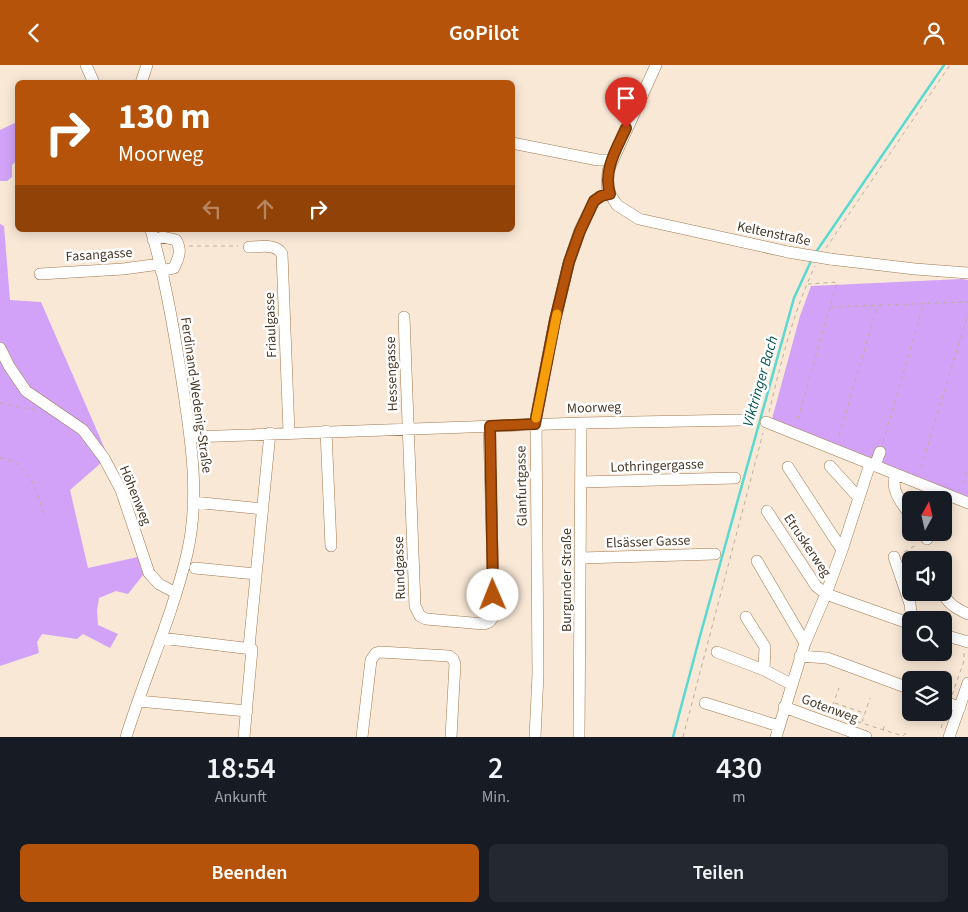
<!DOCTYPE html>
<html lang="de">
<meta charset="utf-8">
<style>
:root{--surface:#171b24;--page:#242831;--text:#f1f3f6;--muted:#9ea1a6;--accent:#b45309}
body{margin:0;font-family:"Source Sans 3",sans-serif;background:var(--page);color:var(--text);height:100vh;display:flex;flex-direction:column;font-size:19px;white-space:nowrap}
*{box-sizing:border-box;margin:0}
p{font-size:16px;color:var(--muted)}
.icon{flex:none;width:28px;height:28px;fill:none;stroke:currentColor;stroke-width:2;stroke-linecap:round;stroke-linejoin:round}
.map{position:relative;height:672px;overflow:hidden}
.details{display:flex;flex-direction:column;background:var(--surface);flex:1}
.details>*{flex:none}
.guide{position:absolute;left:15px;top:15px;width:500px;height:152px;border-radius:8px;box-shadow:0 2px 12px #0003;background:#b45309;color:#fff;overflow:hidden}
.needle{width:32px;rotate:8deg}
.controls{position:absolute;left:902px;top:426px;display:grid;gap:10px}
.controls a{display:grid;place-items:center;width:50px;height:50px;border-radius:8px;background:var(--surface);box-shadow:0 2px 12px #0003;font-size:25px}
.pin{position:absolute;display:grid;place-items:center;width:42px;height:42px;color:#fff;margin:-51px -21px;border-radius:50% 50% 50% 0;rotate:-45deg;box-shadow:0 0 5px #0007}
.pin .icon{rotate:45deg}
.me{position:absolute;width:55px;margin:-28px;rotate:359deg;stroke-linejoin:round;filter:drop-shadow(0 0 4px #0008)}
.turn{display:flex;align-items:center;gap:18px;height:105px;padding:0 20px;font-size:22px}
.turn .icon{width:65px;height:65px;stroke-width:2.5}
.turn b{display:block;font-size:35px;line-height:42px}
.lanes{display:flex;align-items:center;height:48px;padding:0 20px;background:#0003;justify-content:center;gap:25px;direction:ltr}
.lanes .off{opacity:.35}
.eta{display:flex;justify-content:space-evenly;align-items:center;height:85px;text-align:center}
.eta b{font-size:30px;font-weight:600;line-height:35px}
.primary-button{display:flex;gap:10px;margin-top:auto;padding:10px 20px}
.primary-button a{flex:1;height:58px;border-radius:8px;background:var(--accent);color:#fff;font-size:20px;font-weight:600;line-height:58px;text-align:center}
.primary-button a+a{background:var(--page);color:var(--text)}
header{display:flex;justify-content:space-between;align-items:center;height:65px;padding:0 20px;background:var(--accent);color:#fff;font-size:22px;font-weight:600}
.map>svg:first-child{display:block}
.green{fill:#d1a2f7}
.lines{fill:none;stroke-linecap:round;stroke-linejoin:round}
.stream{stroke:#59d9d0;stroke-width:2.5}
.minor-casing{stroke:#a0794e;stroke-width:12}
.path{stroke:#bfae9c;stroke-width:1;stroke-dasharray:4 4;stroke-linecap:butt}
.minor{stroke:#fff;stroke-width:11}
.minor-bridge-casing{stroke:#a0794e;stroke-width:12;stroke-linecap:butt}
.minor-bridge{stroke:#fff;stroke-width:11}
.route-casing{stroke:#753606;stroke-width:12}
.route{stroke:#b45309;stroke-width:9}
.slow{stroke:#f59e0b;stroke-width:9}
.labels{text-anchor:middle;stroke-width:5;stroke-linejoin:round;paint-order:stroke}
.street-label{font-size:14px;fill:#493826;stroke:#fff}
.water-label{font-size:15px;font-style:italic;fill:#045450;stroke:#fff}
</style>
<header><svg class="icon" aria-label="back" viewBox="0 0 24 24"><path d="M15 5l-7 7 7 7"/></svg>GoPilot<svg class="icon" aria-label="person" viewBox="0 0 24 24"><circle cx="12" cy="8" r="4"/><path d="M4 21q1-7 8-7t8 7"/></svg></header>
<div class="map">
<svg width="968" height="672" viewBox="0 0 968 672">
<rect width="100%" height="100%" fill="#f9e8d6"/>
<path class="green" d="M 17,57 L 17,95 L 12,100 L 12,112 L 7,116 L 0,116 L 0,65 Z
M 0,159 L 4,161 L 10,235 L 41,237 L 111,398 L 23,317 L 11,299 L 0,277 Z
M 962,214 L 968,215 L 968,432 L 772,354 L 800,251 L 811,221 Z
M 0,292 L 24,328 L 86,375 L 101,398 L 70,425 L 88,503 L 138,492 L 143,510 L 128,529 L 116,526 L 99,533 L 97,545 L 98,560 L 118,569 L 110,583 L 83,569 L 77,574 L 42,569 L 37,577 L 39,588 L 0,601 Z"/>
<g class="lines">
<path class="stream" d="M 816,187 L 944,0
M 673,672 L 700,571 L 794,233 L 812,194"/>
<defs>
<path id="minor" d="M 86,0 L 94,18
M 656,0 L 608,106 L 607,121 L 610,129 L 617,140 L 639,154 L 788,187
M 141,18 L 147,0
M 512,78 L 598,95 L 611,95
M 153,175 L 163,172 L 176,175 C 182,185 179,192 174,203 L 161,206
M 249,182 C 260,182 276,178 282,189 L 289,368
M 830,194 L 915,204 L 968,208
M 40,209 L 123,204 L 160,199
M 404,252 L 415,541 L 420,551 L 426,554 L 484,559 C 491,557 492,555 494,549 L 489,361
M 0,283 L 9,301 L 26,326 L 83,365 L 104,393 L 121,425 L 149,508 L 159,519 L 176,528
M 766,357 L 968,438
M 326,366 L 331,481
M 191,372 L 581,358 L 742,355
M 830,401 L 859,433
M 875,401 L 880,387
M 788,402 L 842,485
M 896,410 C 889,424 903,440 911,451
M 581,417 L 735,413
M 193,437 L 263,444
M 767,446 L 816,521 L 826,529 L 911,559
M 925,468 L 927,474
M 894,492 L 910,539 L 912,555
M 932,492 L 933,495
M 581,493 L 715,489
M 757,496 L 805,578
M 195,503 L 256,509
M 943,528 C 948,539 957,544 968,549
M 746,552 L 765,582 L 764,605
M 944,570 L 968,577
M 161,573 L 252,584 L 244,672
M 249,582 L 270,368
M 717,587 L 764,605 L 791,619
M 800,591 L 827,593 L 911,624
M 138,636 L 247,646
M 944,637 L 960,642
M 705,638 L 779,661
M 784,642 L 866,672
M 126,672 C 145,611 172,552 187,489 C 201,429 190,369 181,309 C 173,261 165,212 151,165
M 362,672 L 371,595 L 376,588 L 380,587 L 449,591 L 453,594 L 455,599 L 451,672
M 535,672 L 538,609 L 536,352 L 555,255 L 569,197 L 580,165 L 594,136 L 601,131 L 610,129
M 579,672 L 581,358
M 776,672 L 805,578 L 826,529 L 842,485 L 870,399
M 949,672 L 968,618"/>
</defs>
<use href="#minor" class="minor-casing"/>
<path class="path" d="M 189,181 L 238,181
M 826,183 L 950,0
M 831,242 L 968,237
M 0,338 L 35,345
M 769,347 C 781,297 793,248 815,201
M 798,354 L 837,217 L 808,219
M 839,371 L 877,242
M 883,377 L 924,238
M 0,393 C 31,397 35,424 44,449
M 921,403 L 968,249
M 963,419 L 968,404
M 904,487 L 918,479
M 952,630 L 964,596 L 964,586
M 835,638 L 864,648
M 811,640 L 813,634
M 830,648 L 839,623
M 842,652 L 903,671 L 907,667
M 862,657 L 870,633
M 941,663 L 946,648
M 883,665 L 885,659
M 683,672 L 763,368"/>
<use href="#minor" class="minor"/>
<defs>
<path id="minor-bridge" d="M 788,187 L 830,194"/>
</defs>
<use href="#minor-bridge" class="minor-bridge-casing"/>
<use href="#minor-bridge" class="minor-bridge"/>
</g>
<g class="lines">
<defs>
<path id="route" d="M 493,530 L 490,361 L 535,359 L 555,255 L 569,197 L 580,166 L 594,136 L 601,131 L 610,129 C 603,105 616,85 626,63"/>
</defs>
<use href="#route" class="route-casing"/>
<use href="#route" class="route"/>
<path class="slow" d="M 536,353 L 557,249"/>
</g>
<g class="labels">
<g class="street-label">
<text transform="translate(774 168) rotate(12)" y="5">Keltenstraße</text>
<text transform="translate(99 189) rotate(-4)" y="5">Fasangasse</text>
<text transform="translate(270 260) rotate(-92)" y="5">Friaulgasse</text>
<text transform="translate(391 309) rotate(-92)" y="5">Hessengasse</text>
<text transform="translate(197 330) rotate(82)" y="5">Ferdinand-Wedenig-Straße</text>
<text transform="translate(594 342) rotate(-2)" y="5">Moorweg</text>
<text transform="translate(657 400) rotate(-2)" y="5">Lothringergasse</text>
<text transform="translate(521 421) rotate(-91)" y="5">Glanfurtgasse</text>
<text transform="translate(136 430) rotate(68)" y="5">Höhenweg</text>
<text transform="translate(648 476) rotate(-2)" y="5">Elsässer Gasse</text>
<text transform="translate(808 480) rotate(56)" y="5">Etruskerweg</text>
<text transform="translate(399 503) rotate(-92)" y="5">Rundgasse</text>
<text transform="translate(566 515) rotate(-90)" y="5">Burgunder Straße</text>
<text transform="translate(830 643) rotate(20)" y="5">Gotenweg</text>
</g>
<g class="water-label">
<text transform="translate(760 316) rotate(-74)" y="5">Viktringer Bach</text>
</g>
</g>
</svg>
<div class="controls">
<a><svg class="needle" viewBox="-14 -14 28 28"><path d="M0-13l5 13h-10z" fill="#e53935"/><path d="M0 13l5-13h-10z" fill="#9ea1a6"/></svg></a>
<a><svg class="icon" aria-label="sound" viewBox="0 0 24 24"><path d="M4 9h4l5-4v14l-5-4H4zM17 9q2 3 0 6"/></svg></a>
<a><svg class="icon" aria-label="search" viewBox="0 0 24 24"><circle cx="10" cy="10" r="6"/><path d="M15 15l6 6"/></svg></a>
<a><svg class="icon" aria-label="layers" viewBox="0 0 24 24"><path d="M12 4l9 5-9 5-9-5zM3 14l9 5 9-5"/></svg></a>
</div>
<div class="pin" style="left:626px;top:63px;background:#d93025"><svg class="icon" aria-label="arrive" viewBox="0 0 24 24"><path d="M6 21V4h12l-3 4 3 4H6"/></svg></div>
<svg class="me" style="left:493px;top:530px" viewBox="-20 -20 40 40"><circle r="19" fill="#fff"/><path d="M0-13L10 11 0 6-10 11z" fill="#b45309"/></svg>
<div class="guide">
<div class="turn"><svg class="icon" aria-label="right" viewBox="0 0 24 24"><path d="M7 20v-9h11M14 6l5 5-5 5"/></svg><div><b>130 m</b>Moorweg</div></div>
<div class="lanes"><svg class="icon off" aria-label="left" viewBox="0 0 24 24"><path d="M17 20v-9H6M10 6l-5 5 5 5"/></svg><svg class="icon off" aria-label="ahead" viewBox="0 0 24 24"><path d="M12 20V5M6 11l6-6 6 6"/></svg><svg class="icon" aria-label="right" viewBox="0 0 24 24"><path d="M7 20v-9h11M14 6l5 5-5 5"/></svg></div>
</div>
</div>
<section class="details">
<div class="eta">
<div><b>18:54</b><p>Ankunft</p></div>
<div><b>2</b><p>Min.</p></div>
<div><b>430</b><p>m</p></div>
</div>
<div class="primary-button"><a>Beenden</a><a>Teilen</a></div>
</section>
